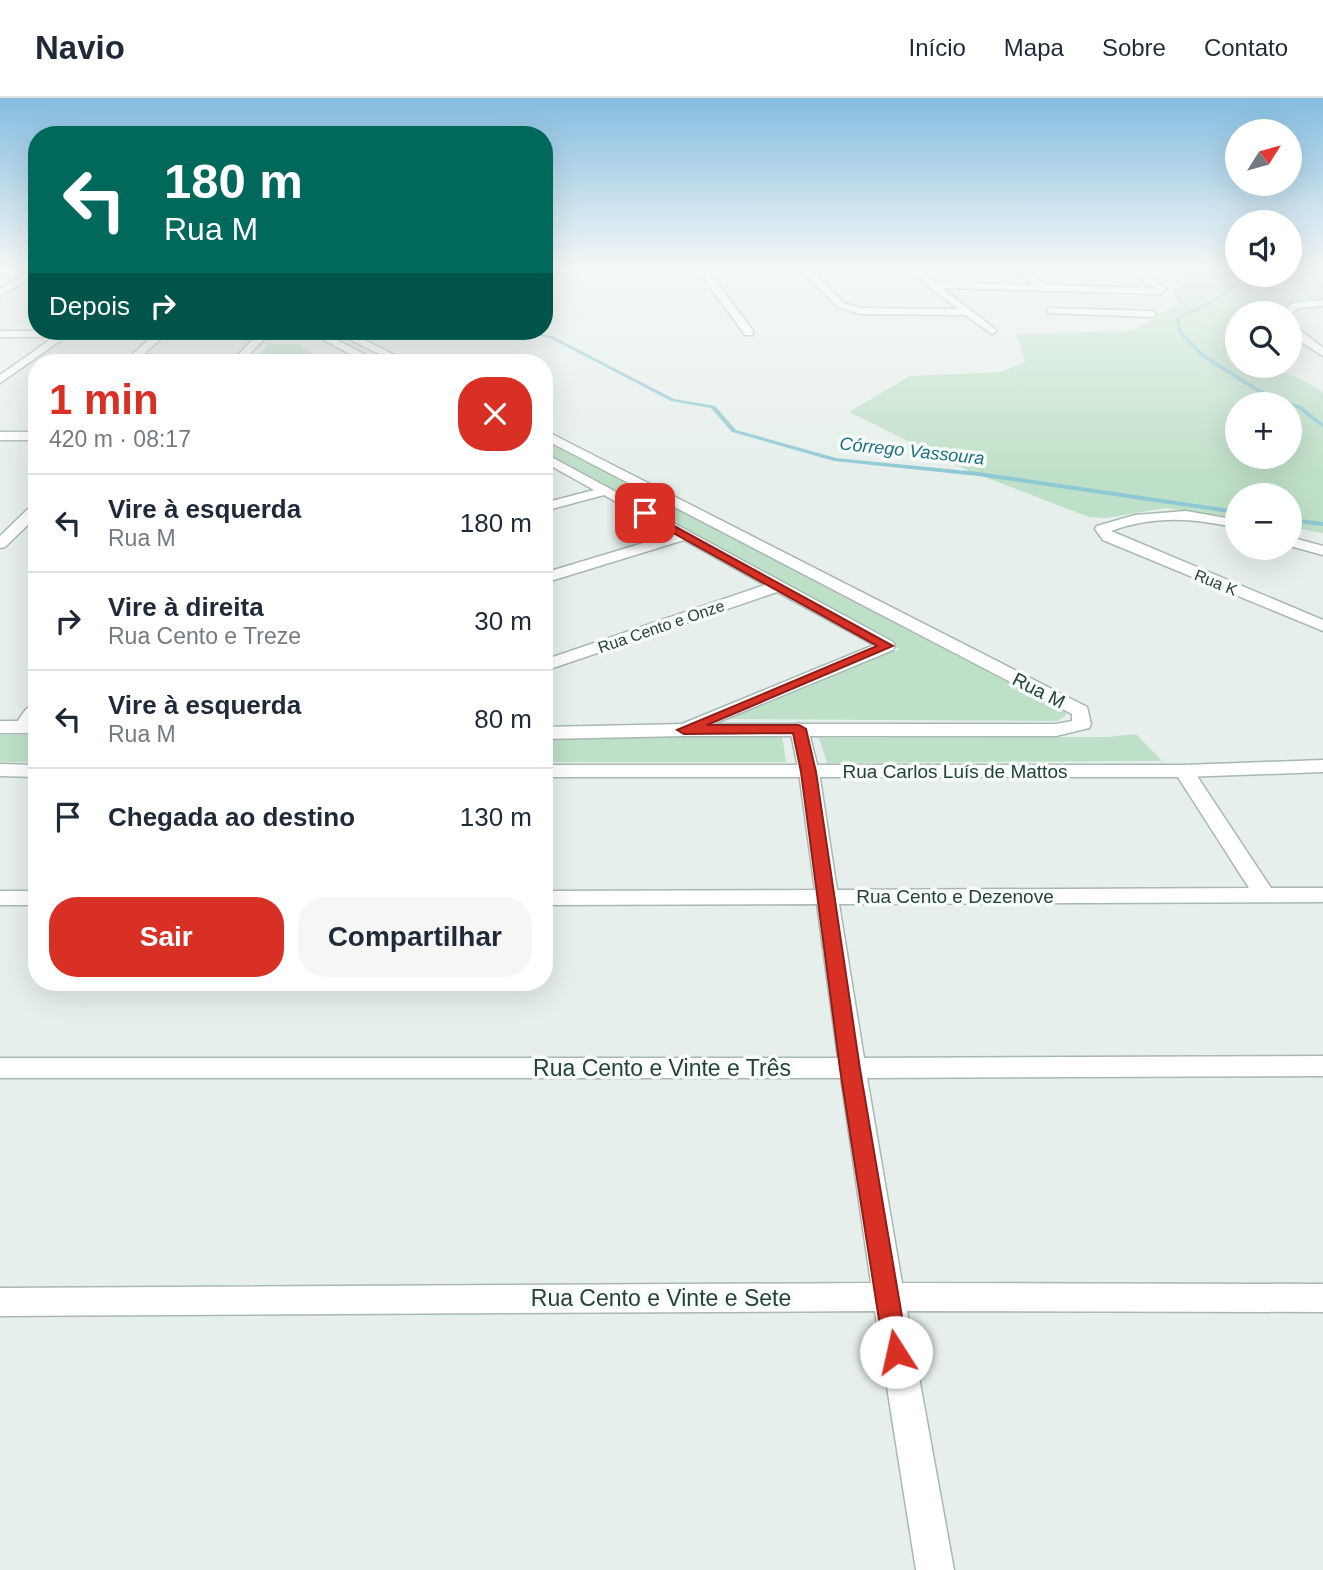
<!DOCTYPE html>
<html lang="pt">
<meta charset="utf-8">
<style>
:root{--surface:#fff;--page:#f6f6f7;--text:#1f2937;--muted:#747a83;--line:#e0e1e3;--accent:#d93025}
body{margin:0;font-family:Arial,sans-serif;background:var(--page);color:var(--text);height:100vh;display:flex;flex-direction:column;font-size:26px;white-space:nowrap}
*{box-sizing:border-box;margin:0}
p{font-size:23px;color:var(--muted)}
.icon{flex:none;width:38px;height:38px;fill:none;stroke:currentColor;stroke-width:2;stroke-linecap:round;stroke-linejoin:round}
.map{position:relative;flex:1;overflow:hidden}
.drawer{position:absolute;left:28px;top:256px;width:525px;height:637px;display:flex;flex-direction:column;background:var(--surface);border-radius:28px;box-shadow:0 7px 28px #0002}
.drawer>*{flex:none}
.hud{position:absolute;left:28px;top:28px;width:525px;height:214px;border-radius:28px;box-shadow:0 7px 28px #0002;background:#00695c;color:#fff;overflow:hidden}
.needle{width:46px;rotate:53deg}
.tools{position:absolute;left:1225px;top:21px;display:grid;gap:14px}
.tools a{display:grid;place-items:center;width:77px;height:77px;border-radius:50%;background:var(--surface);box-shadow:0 7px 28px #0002;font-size:35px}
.pin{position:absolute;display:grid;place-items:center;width:60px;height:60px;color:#fff;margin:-30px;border-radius:14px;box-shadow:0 4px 10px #0006}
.me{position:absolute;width:77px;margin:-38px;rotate:350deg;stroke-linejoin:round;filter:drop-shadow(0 0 5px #0008)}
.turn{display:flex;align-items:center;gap:24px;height:147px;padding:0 21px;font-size:32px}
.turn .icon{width:91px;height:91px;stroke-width:2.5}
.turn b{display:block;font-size:49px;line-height:60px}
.then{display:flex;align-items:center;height:66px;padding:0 21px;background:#0003;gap:14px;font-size:26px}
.round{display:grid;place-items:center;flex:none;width:74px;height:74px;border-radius:28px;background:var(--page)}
.head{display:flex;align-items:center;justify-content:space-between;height:119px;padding:0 21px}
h1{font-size:42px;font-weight:700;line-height:52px;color:var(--accent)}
.primary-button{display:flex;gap:14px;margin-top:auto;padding:14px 21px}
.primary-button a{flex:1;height:80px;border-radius:28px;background:var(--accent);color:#fff;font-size:28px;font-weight:700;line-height:80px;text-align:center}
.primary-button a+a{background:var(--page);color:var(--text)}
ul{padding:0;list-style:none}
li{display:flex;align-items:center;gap:21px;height:98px;padding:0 21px;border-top:2px solid var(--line)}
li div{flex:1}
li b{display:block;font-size:26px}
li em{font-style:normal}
header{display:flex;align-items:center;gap:42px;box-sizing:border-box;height:98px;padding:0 35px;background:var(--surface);border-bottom:2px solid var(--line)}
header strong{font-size:33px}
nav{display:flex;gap:38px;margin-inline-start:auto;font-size:24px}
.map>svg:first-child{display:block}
.green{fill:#bfe0c8;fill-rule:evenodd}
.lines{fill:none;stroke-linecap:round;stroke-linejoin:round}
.stream{fill:#8ec9d4;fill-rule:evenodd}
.minor-casing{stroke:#a8b8b2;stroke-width:3}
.tertiary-casing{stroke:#a8b8b2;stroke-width:3}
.secondary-casing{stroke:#a4bbb3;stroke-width:3}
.minor{fill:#fff;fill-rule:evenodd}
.tertiary{fill:#fff;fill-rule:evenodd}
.secondary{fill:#fff;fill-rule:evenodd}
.route{fill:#d93025;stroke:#8d1f18;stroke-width:2}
.labels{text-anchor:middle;stroke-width:7;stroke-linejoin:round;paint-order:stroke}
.far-street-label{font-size:16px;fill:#24423a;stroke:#f7fbf9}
.far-water-label{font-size:18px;font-style:italic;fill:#1c6f80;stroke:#f7fbf9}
.street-label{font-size:19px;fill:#24423a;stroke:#f7fbf9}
.near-street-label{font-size:23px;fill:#24423a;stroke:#f7fbf9}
</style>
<header>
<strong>Navio</strong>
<nav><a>Início</a><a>Mapa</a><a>Sobre</a><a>Contato</a></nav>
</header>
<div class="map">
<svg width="1323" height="1472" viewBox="0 0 1323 1472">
<rect width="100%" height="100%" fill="#e6efeb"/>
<path class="green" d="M 1180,169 L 1237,169 L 1237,177 L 1290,177 L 1290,169 L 1323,169 L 1323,202 L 1300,203 L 1265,215 L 1237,215 L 1237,268 C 1267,268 1299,276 1323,295 L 1323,435 L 1290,429 L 1290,397 L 1237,397 L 1237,420 L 1166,410 L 1106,420 L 1089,419 L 969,373 L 849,314 L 910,278 L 1001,274 L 1025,264 L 1016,236 L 1132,233 L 1178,206 L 1172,192 L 1186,186 ZM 1237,306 L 1290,306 L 1290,359 L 1237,359 Z
M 269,246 L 299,246 L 327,264 L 253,264 Z
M 544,340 L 1070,611 L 1064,619 L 1057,623 L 721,621 L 900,551 L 544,357 Z
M 1136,636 L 1162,663 L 827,665 L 819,640 L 1107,639 Z
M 0,637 L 37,637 L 37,664 L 0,664 Z
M 544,637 L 782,637 L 786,664 L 544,664 Z"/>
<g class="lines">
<path class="stream" d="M 1245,177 L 1249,177 L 1218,202 L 1179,221 L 1182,234 L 1204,256 L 1261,292 L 1303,309 L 1323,326 L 1323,330 L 1299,311 L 1257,294 L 1200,258 L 1178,234 L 1176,220 L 1216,200 Z
M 525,233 L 531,233 L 554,239 L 674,301 L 715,308 L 736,332 L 836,360 L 978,374 L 1237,412 L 1237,416 L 978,378 L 834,363 L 732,334 L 711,310 L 671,303 L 552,241 Z
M 1290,420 L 1323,424 L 1323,428 L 1290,424 Z"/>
<defs>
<path id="minor" d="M 565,169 L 596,169 L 544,177 L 544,171 Z
M 696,169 L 705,169 L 753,233 L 753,237 L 745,237 Z
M 798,169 L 807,169 L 844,205 L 861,210 L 958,211 L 905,169 L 915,169 L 935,184 L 1034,187 L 1008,169 L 1018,169 L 1047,187 L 1157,190 L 1119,169 L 1130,169 L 1167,190 L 1161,196 L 942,190 L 995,231 L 997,233 L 992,236 L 965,217 L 860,216 L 838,209 Z
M 37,170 L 37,176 L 0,198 L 0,191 Z
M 1323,202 L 1323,208 L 1298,210 L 1290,217 L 1283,215 L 1292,205 Z
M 1050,210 L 1152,213 L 1157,216 L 1152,219 L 1047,215 L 1047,211 Z
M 1290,224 L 1323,250 L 1323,258 L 1296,241 L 1290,233 Z
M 320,233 L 376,262 L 377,264 L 365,264 L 316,238 L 315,236 Z
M 61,234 L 70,236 L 0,285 L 0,277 Z
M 157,234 L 166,236 L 135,264 L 124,264 Z
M 259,235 L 268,237 L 242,264 L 231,264 Z
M 544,355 L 893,544 L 895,548 L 893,552 L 684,638 L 677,636 L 675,632 L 677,628 L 874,547 L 777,494 L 544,573 L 544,562 L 765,487 L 684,442 L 544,485 L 544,475 L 673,436 L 604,397 L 544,413 L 544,405 L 594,392 L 544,364 Z
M 37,406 L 37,418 L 5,449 L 0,450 L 0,438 L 32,407 Z
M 1186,413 L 1237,422 L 1237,430 C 1194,420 1154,417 1111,433 L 1323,522 L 1323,533 L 1103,442 L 1095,431 L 1097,428 L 1135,417 Z
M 1290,439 L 1323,448 L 1323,457 L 1290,448 Z
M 37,605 L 37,623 L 30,633 L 16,633 L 14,629 C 20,620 26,607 37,605 Z
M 799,625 L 808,631 L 819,674 L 837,792 L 1249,790 L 1174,673 L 1184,667 L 1191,669 L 1271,790 L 1323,790 L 1323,804 L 839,806 L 864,960 L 1323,958 L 1323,978 L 867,980 L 902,1185 L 1323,1186 L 1323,1214 L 907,1213 L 954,1472 L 916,1472 L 875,1213 L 0,1218 L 0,1190 L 871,1185 L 841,980 L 0,980 L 0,960 L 838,960 L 817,806 L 544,807 L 544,793 L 815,792 L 799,674 L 790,631 Z
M 0,793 L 37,793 L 37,807 L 0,807 Z"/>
<path id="tertiary" d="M 337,233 L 346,233 L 409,264 L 396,264 L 338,236 Z
M 544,332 L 1087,609 L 1091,626 L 1089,630 L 1056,638 L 684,638 L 544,641 L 544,629 L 684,626 L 1056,626 L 1072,623 L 1072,616 L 544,341 Z
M 0,334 L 37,334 L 37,342 L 0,342 Z
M 0,623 L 37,623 L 37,635 L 0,635 Z
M 1323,662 L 1323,674 L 1184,679 L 544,679 L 544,667 L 1184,667 Z
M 0,666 L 37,667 L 37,679 L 0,678 Z"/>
<path id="secondary" d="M 0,233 L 345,233 L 346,234 L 341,237 L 0,239 Z"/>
</defs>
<use href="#minor" class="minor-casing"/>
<use href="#tertiary" class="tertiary-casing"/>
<use href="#secondary" class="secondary-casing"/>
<use href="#minor" class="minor"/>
<use href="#tertiary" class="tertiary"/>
<use href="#secondary" class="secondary"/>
</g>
<linearGradient id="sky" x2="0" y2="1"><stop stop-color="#84bce0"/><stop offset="0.45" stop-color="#f4f8f6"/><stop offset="1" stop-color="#f4f8f6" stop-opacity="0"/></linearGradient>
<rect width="1323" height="375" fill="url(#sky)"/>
<path class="route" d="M 645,412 L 893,548 L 707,627 L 799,627 L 806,631 L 816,674 L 860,971 L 908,1254 L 905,1261 L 896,1265 L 887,1261 L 884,1254 L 840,971 L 801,674 L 793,635 L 684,636 L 677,632 L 877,548 L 641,417 L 640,415 Z"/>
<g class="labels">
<g class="far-street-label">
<text transform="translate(1216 484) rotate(22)" y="6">Rua K</text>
<text transform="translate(661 528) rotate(-19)" y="6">Rua Cento e Onze</text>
</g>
<g class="far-water-label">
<text transform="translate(912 353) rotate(6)" y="6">Córrego Vassoura</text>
</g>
<g class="street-label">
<text transform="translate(1039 592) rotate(27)" y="7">Rua M</text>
<text x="955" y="680">Rua Carlos Luís de Mattos</text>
<text x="955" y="805">Rua Cento e Dezenove</text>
</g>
<g class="near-street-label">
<text x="662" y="978">Rua Cento e Vinte e Três</text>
<text x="661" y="1208">Rua Cento e Vinte e Sete</text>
</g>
</g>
</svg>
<div class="tools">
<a><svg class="needle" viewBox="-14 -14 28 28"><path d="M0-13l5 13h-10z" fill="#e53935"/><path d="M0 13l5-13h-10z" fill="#747a83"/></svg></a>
<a><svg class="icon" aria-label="sound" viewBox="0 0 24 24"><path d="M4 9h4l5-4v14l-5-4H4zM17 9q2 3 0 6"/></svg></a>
<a><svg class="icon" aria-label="search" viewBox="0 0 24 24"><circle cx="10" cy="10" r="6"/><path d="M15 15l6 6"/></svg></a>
<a>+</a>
<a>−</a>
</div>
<div class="pin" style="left:645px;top:415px;background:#d93025"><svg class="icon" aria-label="arrive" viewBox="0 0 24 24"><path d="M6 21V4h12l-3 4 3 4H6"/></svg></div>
<svg class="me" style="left:896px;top:1254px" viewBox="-20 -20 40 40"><circle r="19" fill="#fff"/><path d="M0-13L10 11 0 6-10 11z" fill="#d93025"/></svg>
<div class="hud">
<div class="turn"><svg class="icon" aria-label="left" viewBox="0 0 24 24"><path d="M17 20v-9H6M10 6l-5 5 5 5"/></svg><div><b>180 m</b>Rua M</div></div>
<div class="then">Depois<svg class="icon" aria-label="right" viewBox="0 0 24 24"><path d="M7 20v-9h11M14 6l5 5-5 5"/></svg></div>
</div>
<section class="drawer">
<div class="head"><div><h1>1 min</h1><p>420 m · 08:17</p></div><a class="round" style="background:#d93025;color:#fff"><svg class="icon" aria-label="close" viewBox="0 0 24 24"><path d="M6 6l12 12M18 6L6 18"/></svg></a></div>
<ul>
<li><svg class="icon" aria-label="left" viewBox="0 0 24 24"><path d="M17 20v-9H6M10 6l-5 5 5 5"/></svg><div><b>Vire à esquerda</b><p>Rua M</p></div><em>180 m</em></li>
<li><svg class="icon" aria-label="right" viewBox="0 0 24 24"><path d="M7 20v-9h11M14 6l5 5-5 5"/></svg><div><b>Vire à direita</b><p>Rua Cento e Treze</p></div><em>30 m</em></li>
<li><svg class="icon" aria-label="left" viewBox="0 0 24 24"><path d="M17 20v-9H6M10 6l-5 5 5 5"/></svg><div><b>Vire à esquerda</b><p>Rua M</p></div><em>80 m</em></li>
<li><svg class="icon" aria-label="arrive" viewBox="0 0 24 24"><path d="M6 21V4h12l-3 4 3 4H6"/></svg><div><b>Chegada ao destino</b></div><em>130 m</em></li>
</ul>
<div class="primary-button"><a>Sair</a><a>Compartilhar</a></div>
</section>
</div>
